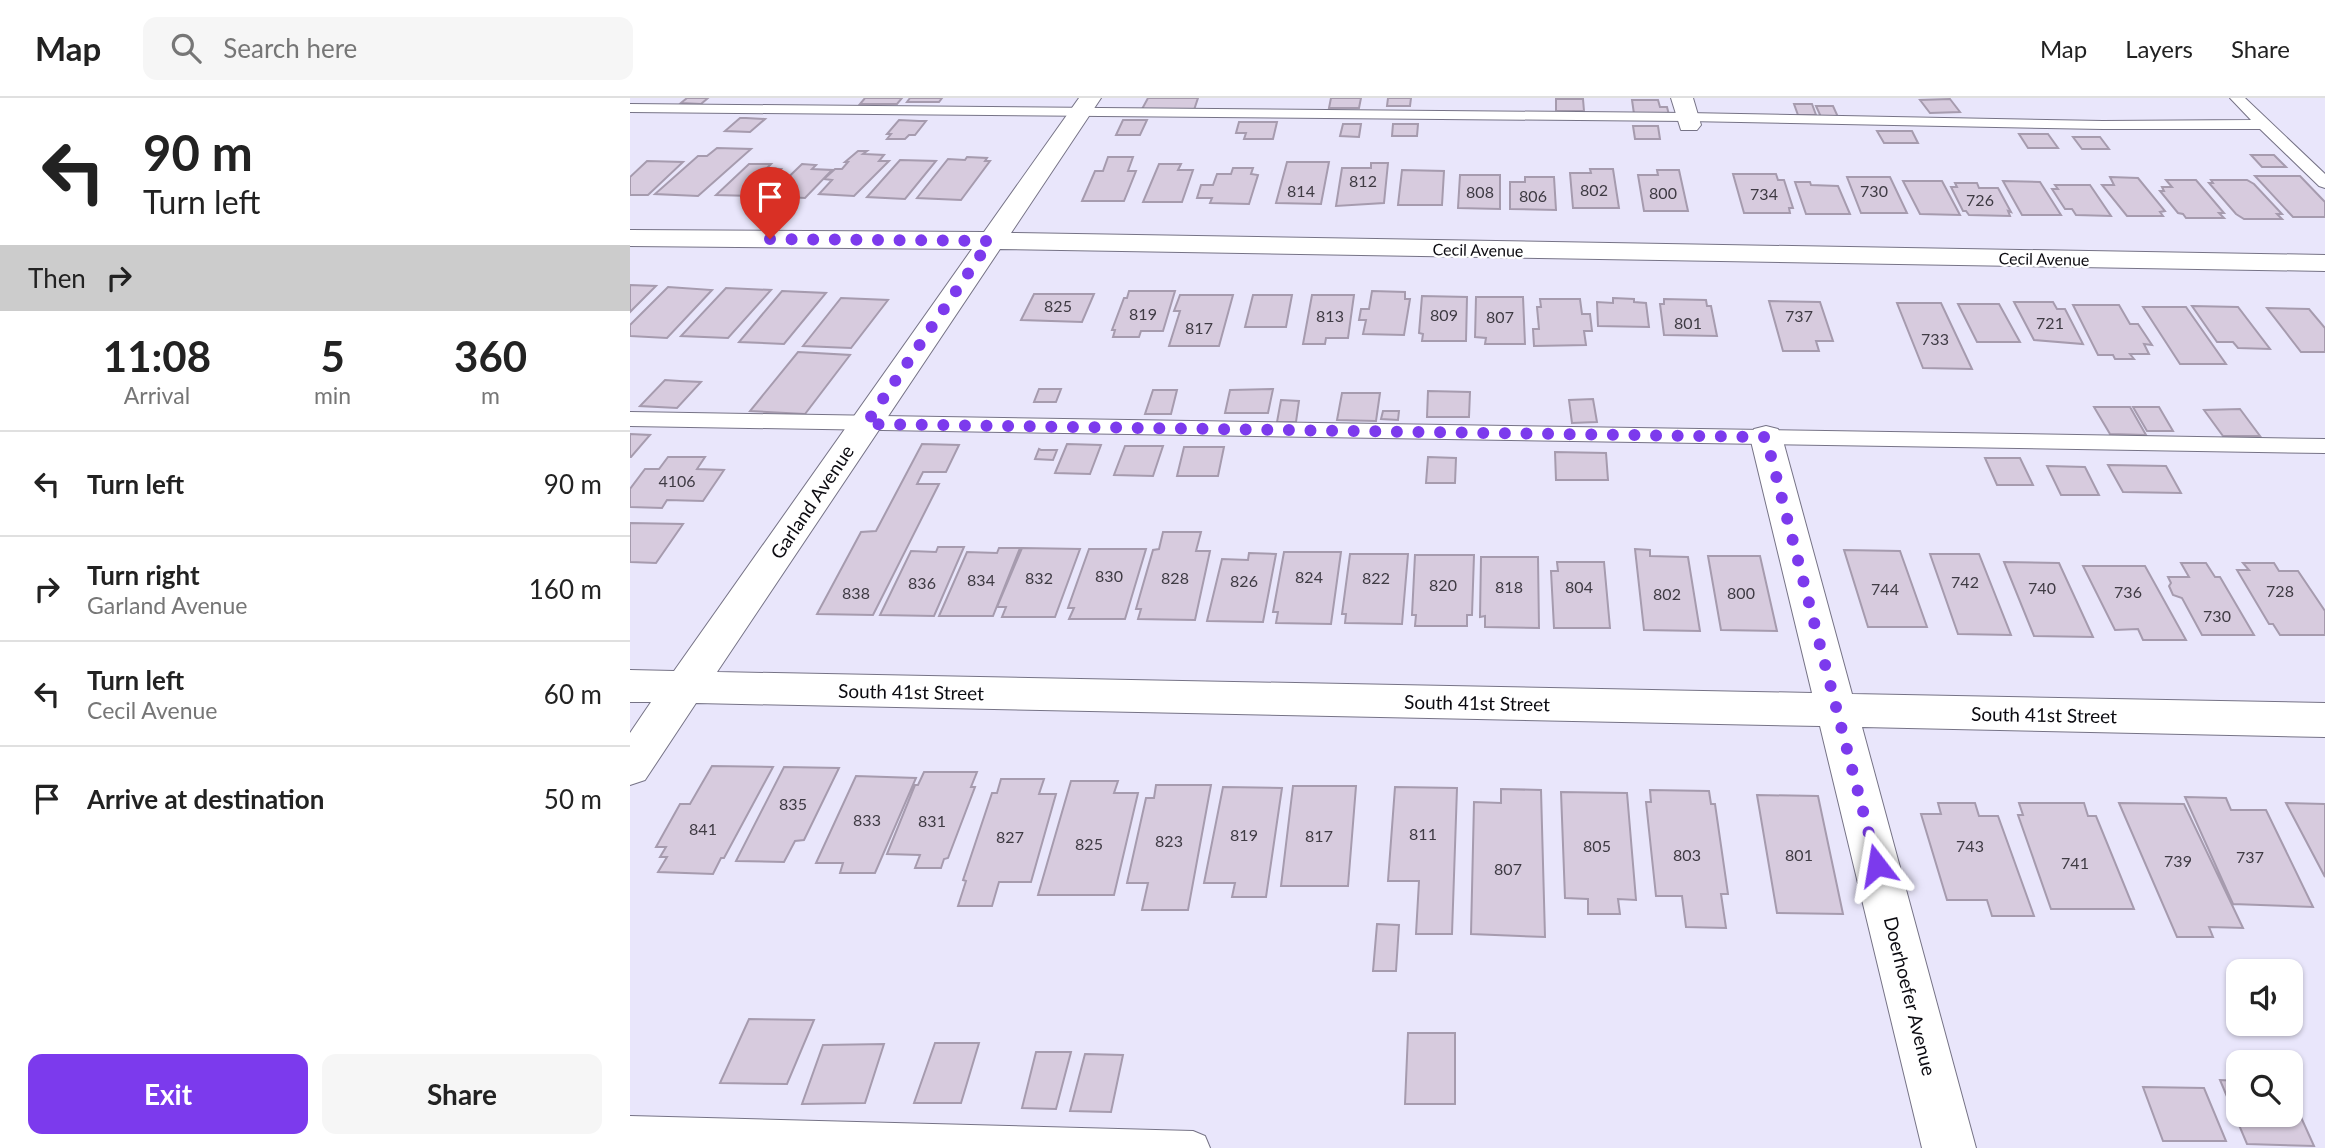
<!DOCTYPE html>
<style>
:root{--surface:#fff;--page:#f6f6f6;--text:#222;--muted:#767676;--line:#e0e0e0;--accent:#7c3aed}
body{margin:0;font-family:Lato,sans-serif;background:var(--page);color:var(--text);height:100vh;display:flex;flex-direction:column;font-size:26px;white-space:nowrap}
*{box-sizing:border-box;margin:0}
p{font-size:23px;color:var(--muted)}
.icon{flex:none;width:38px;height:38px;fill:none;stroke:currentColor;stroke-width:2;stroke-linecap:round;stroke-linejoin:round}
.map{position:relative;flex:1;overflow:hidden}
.side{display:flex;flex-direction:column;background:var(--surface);width:630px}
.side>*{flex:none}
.hud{background:#fff;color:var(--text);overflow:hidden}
.controls{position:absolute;left:1596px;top:861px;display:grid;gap:14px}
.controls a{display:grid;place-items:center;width:77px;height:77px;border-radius:14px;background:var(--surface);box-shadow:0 2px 5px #0004;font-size:35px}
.pin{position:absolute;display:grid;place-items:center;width:60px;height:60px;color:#fff;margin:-72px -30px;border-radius:50% 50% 50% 0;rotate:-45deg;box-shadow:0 0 7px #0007}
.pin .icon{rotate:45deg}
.me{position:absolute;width:77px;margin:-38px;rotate:346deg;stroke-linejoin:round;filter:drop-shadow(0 0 5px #0008)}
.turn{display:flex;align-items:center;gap:24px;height:147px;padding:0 28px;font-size:32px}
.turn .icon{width:91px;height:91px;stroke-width:2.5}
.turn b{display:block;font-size:49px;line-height:60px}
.then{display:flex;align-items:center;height:66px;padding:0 28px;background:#0003;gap:14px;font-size:26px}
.eta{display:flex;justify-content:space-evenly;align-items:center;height:119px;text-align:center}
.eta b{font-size:42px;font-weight:700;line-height:49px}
.cta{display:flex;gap:14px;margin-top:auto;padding:14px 28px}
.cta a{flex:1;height:80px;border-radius:14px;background:var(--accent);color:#fff;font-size:28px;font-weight:700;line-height:80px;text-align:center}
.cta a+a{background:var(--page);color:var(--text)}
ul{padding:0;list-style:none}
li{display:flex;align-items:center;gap:21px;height:105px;padding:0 28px;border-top:2px solid var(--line)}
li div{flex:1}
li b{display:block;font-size:26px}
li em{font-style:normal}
header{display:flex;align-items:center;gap:42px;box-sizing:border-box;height:98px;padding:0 35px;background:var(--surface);border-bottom:2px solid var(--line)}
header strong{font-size:33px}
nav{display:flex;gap:38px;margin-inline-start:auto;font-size:24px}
.search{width:490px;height:63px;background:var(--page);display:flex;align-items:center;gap:18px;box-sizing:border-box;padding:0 24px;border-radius:14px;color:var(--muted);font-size:26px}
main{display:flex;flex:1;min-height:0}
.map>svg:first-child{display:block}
.building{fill:#d7cbde;stroke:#a69bae;stroke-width:2}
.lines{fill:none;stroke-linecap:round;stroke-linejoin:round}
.service-casing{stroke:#767386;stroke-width:2}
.minor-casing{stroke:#767386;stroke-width:2}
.service{fill:#fff;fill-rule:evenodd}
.minor{fill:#fff;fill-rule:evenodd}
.route{stroke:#7c3aed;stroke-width:12;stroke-dasharray:0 21.6}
.labels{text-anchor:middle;stroke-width:5;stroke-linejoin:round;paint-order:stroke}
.number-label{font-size:16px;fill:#3f3b44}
.far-street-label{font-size:16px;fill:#0c0b11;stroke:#fff}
.street-label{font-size:19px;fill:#0c0b11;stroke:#fff}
</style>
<header>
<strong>Map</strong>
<div class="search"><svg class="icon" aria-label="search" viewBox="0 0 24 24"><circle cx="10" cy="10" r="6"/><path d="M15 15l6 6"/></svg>Search here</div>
<nav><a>Map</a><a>Layers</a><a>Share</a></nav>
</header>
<main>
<section class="side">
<div class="hud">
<div class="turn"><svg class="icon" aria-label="left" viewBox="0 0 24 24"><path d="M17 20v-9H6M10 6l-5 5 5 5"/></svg><div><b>90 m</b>Turn left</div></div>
<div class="then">Then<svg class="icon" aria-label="right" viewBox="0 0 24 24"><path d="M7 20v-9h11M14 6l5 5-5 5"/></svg></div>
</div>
<div class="eta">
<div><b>11:08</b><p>Arrival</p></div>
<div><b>5</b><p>min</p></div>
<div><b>360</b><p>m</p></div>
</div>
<ul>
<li><svg class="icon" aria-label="left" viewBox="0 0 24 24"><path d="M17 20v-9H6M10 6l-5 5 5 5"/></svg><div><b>Turn left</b></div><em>90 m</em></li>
<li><svg class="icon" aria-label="right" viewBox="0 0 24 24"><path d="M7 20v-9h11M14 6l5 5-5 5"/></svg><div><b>Turn right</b><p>Garland Avenue</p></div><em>160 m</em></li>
<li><svg class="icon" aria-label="left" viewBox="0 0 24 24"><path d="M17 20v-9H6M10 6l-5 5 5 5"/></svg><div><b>Turn left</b><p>Cecil Avenue</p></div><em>60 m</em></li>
<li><svg class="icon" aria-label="arrive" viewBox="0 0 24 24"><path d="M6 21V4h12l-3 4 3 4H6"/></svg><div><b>Arrive at destination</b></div><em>50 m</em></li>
</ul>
<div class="cta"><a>Exit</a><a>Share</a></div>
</section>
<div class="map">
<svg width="1695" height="1050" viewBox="0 0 1695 1050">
<rect width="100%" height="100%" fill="#e9e6fb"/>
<path class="building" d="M 57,0 L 78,0 L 71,6 L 51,5 Z
M 235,0 L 272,0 L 267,6 L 230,6 Z
M 280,0 L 312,0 L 309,4 L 277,4 Z
M 518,0 L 568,0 L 564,12 L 512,11 Z
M 701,0 L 731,0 L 729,10 L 699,10 Z
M 758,0 L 781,0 L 780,8 L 757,8 Z
M 926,1 L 953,1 L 954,13 L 926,13 Z
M 1320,1 L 1330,14 L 1300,15 L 1290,2 Z
M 1002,2 L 1028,2 L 1030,9 L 1037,9 L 1039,17 L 1004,16 Z
M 1164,6 L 1182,6 L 1186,17 L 1168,17 Z
M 1186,8 L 1203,8 L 1208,19 L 1191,19 Z
M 110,20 L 116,20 L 135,21 L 120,34 L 95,33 Z
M 269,22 L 289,23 L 296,23 L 285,37 L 279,37 L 275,41 L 257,41 L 261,36 L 257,36 Z
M 493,22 L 517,22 L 510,37 L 486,37 Z
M 609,24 L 647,24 L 643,41 L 614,41 L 616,35 L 606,35 Z
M 713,26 L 731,26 L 729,39 L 710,38 Z
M 763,26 L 788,26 L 787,38 L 762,38 Z
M 1003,28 L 1028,28 L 1030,41 L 1005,41 Z
M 1247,33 L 1282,33 L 1288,45 L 1254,45 Z
M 1389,36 L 1418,36 L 1428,50 L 1398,50 Z
M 1443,39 L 1470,39 L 1479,51 L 1452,51 Z
M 87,50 L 121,51 L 68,98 L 25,96 L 68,58 L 77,58 Z
M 228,53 L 237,53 L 233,56 L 254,57 L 249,63 L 259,63 L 224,98 L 189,96 L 202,82 L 194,81 L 205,71 L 212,71 L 218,64 L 215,64 Z
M 1621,57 L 1644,57 L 1656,69 L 1632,69 Z
M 337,59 L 357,60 L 355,63 L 360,63 L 331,102 L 287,100 L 318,61 L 335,62 Z
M 478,59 L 503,59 L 498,73 L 506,73 L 494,103 L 452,103 L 465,73 L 473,73 Z
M 270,62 L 306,63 L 275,101 L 237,99 Z
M 17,63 L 53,64 L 18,97 L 0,97 L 0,79 Z
M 657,64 L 699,64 L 691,106 L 646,105 Z
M 741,65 L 758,65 L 754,105 L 706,108 L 712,70 L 741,70 Z
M 119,66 L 141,66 L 137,70 L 151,71 L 123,98 L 86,97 Z
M 172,66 L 186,67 L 182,71 L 202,72 L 175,100 L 139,98 Z
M 529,66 L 551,66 L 548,72 L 563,72 L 552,104 L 513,104 Z
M 603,70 L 623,70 L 621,76 L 628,77 L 619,106 L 580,105 L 582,100 L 567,100 L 571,87 L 583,87 L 587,76 L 601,76 Z
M 960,71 L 983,71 L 989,110 L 943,110 L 940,75 L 961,75 Z
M 772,72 L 814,73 L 812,107 L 768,107 Z
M 1027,72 L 1049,72 L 1058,113 L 1014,113 L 1008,77 L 1028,77 Z
M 1103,76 L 1146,76 L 1148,82 L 1154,82 L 1163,110 L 1159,110 L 1160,115 L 1114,115 Z
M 830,77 L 870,77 L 870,111 L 828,110 Z
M 1625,78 L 1670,78 L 1695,104 L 1695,119 L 1663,119 Z
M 895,79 L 924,79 L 926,112 L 880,111 L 880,84 L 895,84 Z
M 1217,79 L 1260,79 L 1277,115 L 1231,115 Z
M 1480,79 L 1508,80 L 1535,113 L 1530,114 L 1533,118 L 1497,118 L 1472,87 L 1484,87 Z
M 1536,82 L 1566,82 L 1594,115 L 1589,115 L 1594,120 L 1556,120 L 1553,116 L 1548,115 L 1530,93 L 1534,93 L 1532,89 L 1542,89 Z
M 1581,82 L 1617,82 L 1624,86 L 1652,116 L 1647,116 L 1652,121 L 1614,121 L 1606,116 L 1579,85 L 1583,85 Z
M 1273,83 L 1312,83 L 1330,117 L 1290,116 Z
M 1373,83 L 1410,84 L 1431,117 L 1392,117 Z
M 1165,84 L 1180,84 L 1181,87 L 1208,88 L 1220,116 L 1176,116 Z
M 1325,85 L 1347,85 L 1349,90 L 1368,90 L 1381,114 L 1378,113 L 1380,118 L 1339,117 L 1336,113 L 1333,113 L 1321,89 L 1327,89 Z
M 1425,87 L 1460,87 L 1481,118 L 1446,117 L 1442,111 L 1435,111 L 1422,91 L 1428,91 Z
M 0,187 L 26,188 L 0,214 Z
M 38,189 L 82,192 L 37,240 L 0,238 L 0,227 Z
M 96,190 L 141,192 L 98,240 L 51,238 Z
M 152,193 L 196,195 L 154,246 L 109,244 Z
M 499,193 L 545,193 L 533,233 L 511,233 L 509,239 L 483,239 L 485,232 L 482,232 L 494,200 L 497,200 Z
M 742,193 L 775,194 L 775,201 L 780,201 L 774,237 L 733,236 L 736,222 L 729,222 L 731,211 L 739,211 Z
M 404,196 L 464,196 L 452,224 L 391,222 Z
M 550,197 L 603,197 L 589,248 L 539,248 L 550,213 L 544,213 Z
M 623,197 L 662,197 L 656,229 L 615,229 Z
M 682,197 L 724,197 L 718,240 L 696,240 L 695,246 L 673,246 Z
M 792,198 L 837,199 L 836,243 L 792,243 L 793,236 L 789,235 Z
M 846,199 L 893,199 L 895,246 L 855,246 L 856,240 L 845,239 Z
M 211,200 L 258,202 L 221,250 L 173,248 Z
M 983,200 L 1004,201 L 1004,204 L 1016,205 L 1019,229 L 968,228 L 967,204 L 983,205 Z
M 910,201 L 950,201 L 952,216 L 960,216 L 962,233 L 954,233 L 956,247 L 904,248 L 903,231 L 909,231 L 907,209 L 911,209 Z
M 1034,201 L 1076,202 L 1077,208 L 1081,208 L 1087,238 L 1034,237 L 1030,206 L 1034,206 Z
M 1139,203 L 1190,204 L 1203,243 L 1186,243 L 1189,253 L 1153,253 Z
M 1384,204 L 1423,204 L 1427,211 L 1435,211 L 1453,246 L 1404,242 Z
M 1267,205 L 1311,205 L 1342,271 L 1293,270 Z
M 1328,206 L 1369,206 L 1390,244 L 1347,244 Z
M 1443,207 L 1489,207 L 1500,226 L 1508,226 L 1522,247 L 1514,246 L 1519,256 L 1500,256 L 1504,261 L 1485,261 L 1483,257 L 1468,257 Z
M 1562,208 L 1608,209 L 1640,251 L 1608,250 L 1603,244 L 1587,244 Z
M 1513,209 L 1556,209 L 1596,266 L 1550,266 Z
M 1637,210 L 1679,211 L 1695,230 L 1695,254 L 1671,254 Z
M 168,254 L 220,257 L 175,316 L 120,313 Z
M 35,282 L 50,283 L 71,284 L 47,310 L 10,308 Z
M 409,291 L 431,291 L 426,304 L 404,304 Z
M 643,291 L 638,315 L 595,315 L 600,292 Z
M 523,292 L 547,292 L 541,316 L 515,316 Z
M 798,293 L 840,294 L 839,319 L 797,319 Z
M 712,295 L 750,295 L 746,323 L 707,322 Z
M 963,301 L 967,324 L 942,325 L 939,302 Z
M 651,302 L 669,303 L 666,324 L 647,324 Z
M 1464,309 L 1500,309 L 1516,337 L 1480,336 Z
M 1503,309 L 1529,309 L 1543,333 L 1517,333 Z
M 1610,311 L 1630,338 L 1593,338 L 1574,312 Z
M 753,313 L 769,313 L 768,322 L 751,321 Z
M 0,336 L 20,337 L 1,359 L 0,359 Z
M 292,346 L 329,347 L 316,374 L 293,374 L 287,386 L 309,386 L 243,517 L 187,516 L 231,434 L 246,433 Z
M 437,346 L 471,347 L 460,376 L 425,375 Z
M 495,348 L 533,348 L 523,378 L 484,377 Z
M 554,349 L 594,349 L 588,378 L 547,378 Z
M 409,351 L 411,352 L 427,352 L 423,362 L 405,361 Z
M 925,354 L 976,355 L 978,382 L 926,382 Z
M 38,359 L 75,359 L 67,371 L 94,372 L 73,403 L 37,402 L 32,410 L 0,409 L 0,391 L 15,371 L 29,371 Z
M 798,359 L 826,360 L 825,385 L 796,385 Z
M 1355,360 L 1390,360 L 1403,387 L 1367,387 Z
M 1478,367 L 1536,368 L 1551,395 L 1493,394 Z
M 1417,368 L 1455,369 L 1469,397 L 1431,397 Z
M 0,425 L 53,426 L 26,465 L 0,464 Z
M 533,434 L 571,434 L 566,453 L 580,453 L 565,522 L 508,521 L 511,511 L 506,511 L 523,452 L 529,451 Z
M 308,449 L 334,449 L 304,518 L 250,517 L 281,453 L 306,454 Z
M 369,450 L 390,450 L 363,518 L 309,518 L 337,454 L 367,455 Z
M 392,450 L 450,451 L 425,519 L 372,519 L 376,509 L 367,509 Z
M 459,451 L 516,451 L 495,521 L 439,521 L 444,510 L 438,510 Z
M 1005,451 L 1020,452 L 1020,458 L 1058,459 L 1070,533 L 1014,532 Z
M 1214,452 L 1270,453 L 1297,529 L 1238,529 Z
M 654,454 L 711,454 L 701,526 L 646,525 L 648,514 L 643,514 Z
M 619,455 L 646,456 L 633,524 L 577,523 L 592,461 L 618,462 Z
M 720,456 L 778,456 L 772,526 L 715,525 L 716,516 L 712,516 Z
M 1300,456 L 1349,456 L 1381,537 L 1328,536 Z
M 785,457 L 844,457 L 842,517 L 837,517 L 837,528 L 785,528 L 786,517 L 782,517 Z
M 1078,458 L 1130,458 L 1147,533 L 1091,532 Z
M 851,459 L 908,459 L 909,530 L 855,529 L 855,518 L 850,519 Z
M 927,464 L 974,464 L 980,530 L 924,530 L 921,473 L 928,473 Z
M 1374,464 L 1429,465 L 1463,539 L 1404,538 Z
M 1551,465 L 1576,465 L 1585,479 L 1590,479 L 1624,537 L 1572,537 L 1552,500 L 1543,497 L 1539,488 L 1541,485 L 1538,479 L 1559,479 Z
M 1613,465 L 1644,465 L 1649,473 L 1668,473 L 1695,513 L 1695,537 L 1650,537 L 1643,526 L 1639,526 L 1607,472 L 1619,472 Z
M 1453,468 L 1515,468 L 1556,542 L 1513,542 L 1508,531 L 1485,532 Z
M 82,668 L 143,669 L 94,760 L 91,760 L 83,776 L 28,774 L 37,759 L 30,759 L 36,749 L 26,749 L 50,706 L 60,706 Z
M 154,669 L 209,670 L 174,742 L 165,743 L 154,764 L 106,763 Z
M 294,674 L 347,674 L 341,689 L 345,689 L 318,760 L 314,761 L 311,770 L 285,770 L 290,757 L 257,756 L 285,687 L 288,687 Z
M 226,678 L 286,680 L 245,775 L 210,775 L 213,765 L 186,765 Z
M 371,681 L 414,681 L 409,696 L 426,696 L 401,784 L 369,784 L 362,808 L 328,808 L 336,783 L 333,782 L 362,695 L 367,695 Z
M 441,683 L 488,683 L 484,695 L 508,695 L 484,797 L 408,797 Z
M 526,687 L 581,687 L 558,812 L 512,812 L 518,785 L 497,785 L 516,700 L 524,700 Z
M 663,688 L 726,688 L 718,788 L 651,788 Z
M 593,689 L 652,690 L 636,799 L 602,799 L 605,785 L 574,785 Z
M 765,689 L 827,690 L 822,836 L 786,836 L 789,783 L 758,783 Z
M 871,691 L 911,692 L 915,839 L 841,836 L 844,704 L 871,705 Z
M 1020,692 L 1079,693 L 1081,706 L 1085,706 L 1098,796 L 1091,796 L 1096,830 L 1056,829 L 1052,798 L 1026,798 L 1016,704 L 1021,704 Z
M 931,694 L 997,695 L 1006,802 L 988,801 L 990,816 L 958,816 L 958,801 L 935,800 Z
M 1127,697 L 1188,698 L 1213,816 L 1147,815 Z
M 1555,699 L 1596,700 L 1601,712 L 1636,712 L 1683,809 L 1603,806 Z
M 1308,705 L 1345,705 L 1349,718 L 1368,718 L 1404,818 L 1362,818 L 1357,802 L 1317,802 L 1291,716 L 1311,716 Z
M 1389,705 L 1454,705 L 1458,718 L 1466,718 L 1504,811 L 1421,811 L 1388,717 L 1393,717 Z
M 1489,705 L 1554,706 L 1613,830 L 1579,829 L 1583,839 L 1547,839 Z
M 1656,705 L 1695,706 L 1695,779 Z
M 747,826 L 769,827 L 766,873 L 743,873 Z
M 119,921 L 184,922 L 157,986 L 90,985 Z
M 778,935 L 825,935 L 825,1006 L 775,1006 Z
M 305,945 L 349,945 L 331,1005 L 284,1005 Z
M 254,946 L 235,1005 L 172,1006 L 193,947 Z
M 406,954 L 441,954 L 426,1011 L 392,1010 Z
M 455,956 L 493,957 L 481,1014 L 440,1013 Z
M 1590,982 L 1608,983 L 1608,1017 L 1661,1017 L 1661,997 L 1684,1048 L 1617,1046 Z
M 1513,989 L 1574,990 L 1596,1043 L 1533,1043 Z"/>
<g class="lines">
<defs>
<path id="service" d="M 1600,0 L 1615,0 L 1695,76 L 1695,90 L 1689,88 L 1630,31 L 1473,31 L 1057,23 L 0,14 L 0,6 L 1057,15 L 1473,23 L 1621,22 Z
M 0,314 L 1695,341 L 1695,355 L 0,328 Z
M 0,1018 L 563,1033 L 575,1038 L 580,1050 L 0,1050 Z"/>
<path id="minor" d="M 449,0 L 471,0 L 381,135 L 1695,157 L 1695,173 L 370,151 L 87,574 L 1182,595 L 1120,339 L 1124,331 L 1136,328 L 1148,331 L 1152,339 L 1222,596 L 1695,605 L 1695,639 L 1232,629 L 1346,1050 L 1292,1050 L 1190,628 L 66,605 L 15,682 L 0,687 L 0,635 L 21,604 L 0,604 L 0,572 L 44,573 L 342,151 L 0,148 L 0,132 L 354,134 Z
M 1041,0 L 1063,0 L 1071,27 L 1067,32 L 1051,32 Z"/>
</defs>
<use href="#service" class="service-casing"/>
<use href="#minor" class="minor-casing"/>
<use href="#service" class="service"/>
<use href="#minor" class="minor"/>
</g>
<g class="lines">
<path class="route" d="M 140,141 L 360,143 L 236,326 L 1136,339 L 1247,767"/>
</g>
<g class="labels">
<g class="number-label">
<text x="733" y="89">812</text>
<text x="964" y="98">802</text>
<text x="671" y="99">814</text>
<text x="1244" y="99">730</text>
<text x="850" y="100">808</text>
<text x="1033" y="101">800</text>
<text x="1134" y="102">734</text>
<text x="903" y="104">806</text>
<text x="1350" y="108">726</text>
<text x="428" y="214">825</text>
<text x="513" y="222">819</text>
<text x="814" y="223">809</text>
<text x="700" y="224">813</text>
<text x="1169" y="224">737</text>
<text x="870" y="225">807</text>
<text x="1058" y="231">801</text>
<text x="1420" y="231">721</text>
<text x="569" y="236">817</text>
<text x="1305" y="247">733</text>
<text x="47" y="389">4106</text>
<text x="479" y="484">830</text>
<text x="679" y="485">824</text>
<text x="409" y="486">832</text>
<text x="545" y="486">828</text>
<text x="746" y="486">822</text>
<text x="351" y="488">834</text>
<text x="614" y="489">826</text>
<text x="1335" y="490">742</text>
<text x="292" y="491">836</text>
<text x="813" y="493">820</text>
<text x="879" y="495">818</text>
<text x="949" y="495">804</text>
<text x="1412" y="496">740</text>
<text x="1255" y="497">744</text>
<text x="1650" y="499">728</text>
<text x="1498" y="500">736</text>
<text x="226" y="501">838</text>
<text x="1111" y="501">800</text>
<text x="1037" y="502">802</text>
<text x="1587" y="524">730</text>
<text x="163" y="712">835</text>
<text x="237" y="728">833</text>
<text x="302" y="729">831</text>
<text x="73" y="737">841</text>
<text x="793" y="742">811</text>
<text x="614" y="743">819</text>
<text x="689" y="744">817</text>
<text x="380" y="745">827</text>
<text x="539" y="749">823</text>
<text x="459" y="752">825</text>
<text x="967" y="754">805</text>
<text x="1340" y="754">743</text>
<text x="1057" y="763">803</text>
<text x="1169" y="763">801</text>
<text x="1620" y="765">737</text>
<text x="1548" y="769">739</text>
<text x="1445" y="771">741</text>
<text x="878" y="777">807</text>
</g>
<g class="far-street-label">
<text transform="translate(848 152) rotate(1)" y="6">Cecil Avenue</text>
<text transform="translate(1414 161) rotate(1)" y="6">Cecil Avenue</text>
</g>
<g class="street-label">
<text transform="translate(182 404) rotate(-56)" y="7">Garland Avenue</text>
<text transform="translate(281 594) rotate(1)" y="7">South 41st Street</text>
<text transform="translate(847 605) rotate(1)" y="7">South 41st Street</text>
<text transform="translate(1414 617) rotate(1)" y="7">South 41st Street</text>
<text transform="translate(1280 898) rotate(76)" y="7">Doerhoefer Avenue</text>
</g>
</g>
</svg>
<div class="controls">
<a><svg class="icon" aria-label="sound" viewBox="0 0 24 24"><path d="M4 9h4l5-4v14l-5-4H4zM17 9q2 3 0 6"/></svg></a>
<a><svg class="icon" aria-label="search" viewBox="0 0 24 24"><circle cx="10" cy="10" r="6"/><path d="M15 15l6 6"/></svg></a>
</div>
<div class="pin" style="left:140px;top:141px;background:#d93025"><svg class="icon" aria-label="arrive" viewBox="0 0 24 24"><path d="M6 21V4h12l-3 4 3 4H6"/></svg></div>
<svg class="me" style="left:1247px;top:767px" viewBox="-20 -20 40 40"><path d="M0-17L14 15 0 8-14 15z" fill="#7c3aed" stroke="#fff" stroke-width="4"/></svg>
</div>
</main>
